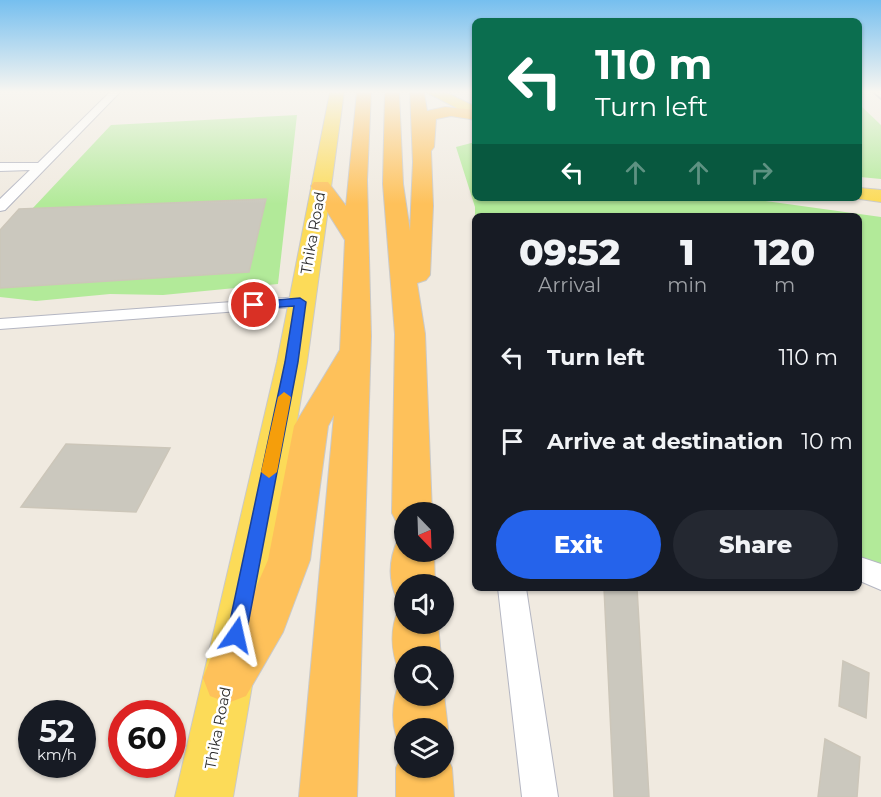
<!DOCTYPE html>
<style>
:root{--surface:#171b24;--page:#242831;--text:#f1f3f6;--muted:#9ea1a6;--accent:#2563eb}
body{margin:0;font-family:Montserrat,sans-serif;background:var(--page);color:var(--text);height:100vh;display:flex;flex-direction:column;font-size:22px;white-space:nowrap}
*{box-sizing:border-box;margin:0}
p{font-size:20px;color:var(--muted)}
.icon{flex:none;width:33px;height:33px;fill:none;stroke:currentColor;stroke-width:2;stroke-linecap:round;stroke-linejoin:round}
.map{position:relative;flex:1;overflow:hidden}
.side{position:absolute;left:472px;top:213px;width:390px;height:378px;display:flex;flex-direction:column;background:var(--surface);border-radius:9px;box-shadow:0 2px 4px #0004}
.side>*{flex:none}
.guide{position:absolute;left:472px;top:18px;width:390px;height:183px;border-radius:9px;box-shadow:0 2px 4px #0004;background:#0b6e4f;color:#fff;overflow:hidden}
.needle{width:39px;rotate:157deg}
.controls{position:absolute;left:394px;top:502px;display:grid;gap:12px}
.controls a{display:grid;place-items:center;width:60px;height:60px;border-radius:50%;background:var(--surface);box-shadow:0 2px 4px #0004;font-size:30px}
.speed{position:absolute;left:18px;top:700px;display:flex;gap:12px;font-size:30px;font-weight:700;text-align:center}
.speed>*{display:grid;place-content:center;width:78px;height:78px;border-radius:50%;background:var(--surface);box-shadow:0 2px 4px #0004;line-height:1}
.speed small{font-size:15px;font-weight:400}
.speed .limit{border:9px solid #d22;background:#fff;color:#111}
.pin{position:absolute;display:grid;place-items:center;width:51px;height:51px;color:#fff;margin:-26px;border:3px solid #fff;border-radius:50%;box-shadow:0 2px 6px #0007}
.me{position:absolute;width:66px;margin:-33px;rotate:11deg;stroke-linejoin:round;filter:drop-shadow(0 0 4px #0008)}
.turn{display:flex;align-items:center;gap:21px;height:126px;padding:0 24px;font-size:27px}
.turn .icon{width:78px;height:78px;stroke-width:2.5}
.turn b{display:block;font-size:42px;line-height:51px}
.lanes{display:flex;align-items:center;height:57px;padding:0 24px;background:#0003;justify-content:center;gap:30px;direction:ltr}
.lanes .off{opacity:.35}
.eta{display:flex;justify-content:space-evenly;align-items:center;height:102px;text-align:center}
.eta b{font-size:36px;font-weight:800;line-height:42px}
.action{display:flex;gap:12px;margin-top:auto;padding:12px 24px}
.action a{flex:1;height:69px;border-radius:36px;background:var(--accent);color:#fff;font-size:24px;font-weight:800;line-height:69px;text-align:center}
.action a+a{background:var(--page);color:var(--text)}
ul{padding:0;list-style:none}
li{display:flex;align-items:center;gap:18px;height:84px;padding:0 24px}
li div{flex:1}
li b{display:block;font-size:22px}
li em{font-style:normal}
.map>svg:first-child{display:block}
.green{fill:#b2ea99}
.building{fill:#cbc8be;stroke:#ccc6b9;stroke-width:1.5}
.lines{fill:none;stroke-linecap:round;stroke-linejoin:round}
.minor-casing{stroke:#b4b6c2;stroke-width:2}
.primary-casing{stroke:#c9c9c9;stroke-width:2}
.trunk-casing{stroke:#c9c9c9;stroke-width:2}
.minor{fill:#fff;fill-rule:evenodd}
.primary{fill:#fcdb58;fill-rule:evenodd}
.trunk{fill:#fec15a;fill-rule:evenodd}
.rail{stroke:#a1a4b9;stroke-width:2}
.route{fill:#2563eb;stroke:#184099;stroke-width:1.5}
.slow{fill:#f59e0b}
.labels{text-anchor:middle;stroke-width:5;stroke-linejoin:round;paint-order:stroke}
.street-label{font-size:15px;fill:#2e2e2e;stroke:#fff}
</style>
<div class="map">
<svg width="881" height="797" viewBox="0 0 881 797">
<rect width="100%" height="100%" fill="#f0eae0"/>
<path class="green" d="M 860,105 L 881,125 L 881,179 L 860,177 Z
M 297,115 L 278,284 L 163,295 L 110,294 L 36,301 L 0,297 L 0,243 L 111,125 Z
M 475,142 L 476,198 L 743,198 L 881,217 L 881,588 L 860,581 L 860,216 L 476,216 L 475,251 L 475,207 L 456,147 Z"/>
<path class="building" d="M 266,199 L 249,272 L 0,288 L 0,230 L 19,209 Z
M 66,444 L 170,448 L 136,512 L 21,507 Z
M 604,588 L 637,588 L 649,797 L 614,797 Z
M 843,661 L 869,673 L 866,718 L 839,706 Z
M 825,739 L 860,757 L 857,797 L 818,797 Z"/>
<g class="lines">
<defs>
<path id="minor" d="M 110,92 L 120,92 L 5,210 L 0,211 L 0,199 L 30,170 L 0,171 L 0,163 L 38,163 Z
M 300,297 L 306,298 L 309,302 L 306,306 L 0,329 L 0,319 Z
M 860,557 L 881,564 L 881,590 L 860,581 Z
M 498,588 L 526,588 L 558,797 L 522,797 Z"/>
<path id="primary" d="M 330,92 L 344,92 L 307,362 L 233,797 L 175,797 L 277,362 Z
M 426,92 L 445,92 L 476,107 L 476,118 Z
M 860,188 L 881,190 L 881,202 L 853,198 L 860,198 Z"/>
<path id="trunk" d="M 357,92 L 371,92 L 367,180 L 371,336 L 357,797 L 299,797 L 334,415 L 328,426 L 310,560 L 283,632 L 246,696 L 228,703 L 210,696 L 203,678 L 210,660 L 250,601 L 268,560 L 294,426 L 340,350 L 345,240 L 311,186 L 314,182 L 328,182 L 346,206 Z
M 385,92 L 399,92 L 403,184 L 410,231 L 413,162 L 410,92 L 424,92 L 427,111 L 445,107 L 476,110 L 476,120 L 451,116 L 436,119 L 434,147 L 431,151 L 433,206 L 430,275 L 426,280 L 417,283 L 425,334 L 432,513 L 405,513 L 405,527 L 398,525 L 392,513 L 395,334 L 383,184 Z
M 405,536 L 405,552 L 434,552 L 435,585 L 405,585 L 405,602 L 397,599 C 388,580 389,559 398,539 Z
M 405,606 L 405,624 L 438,624 L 441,657 L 405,657 L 405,696 L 444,695 L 448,729 L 444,737 L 444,729 L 405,729 L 405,768 L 444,768 L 444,749 L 452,768 L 454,797 L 396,797 L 396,768 L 404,749 C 388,731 392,699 401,678 L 405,676 L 400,674 C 391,652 389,631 399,608 Z"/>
</defs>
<use href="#minor" class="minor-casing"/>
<use href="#primary" class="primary-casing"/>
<use href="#trunk" class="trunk-casing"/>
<use href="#minor" class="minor"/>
<use href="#primary" class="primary"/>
<use href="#trunk" class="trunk"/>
<path class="rail" d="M 873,92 L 881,99"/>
</g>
<linearGradient id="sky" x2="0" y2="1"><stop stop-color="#76bfef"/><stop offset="0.45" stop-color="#f8f6f1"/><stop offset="1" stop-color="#f8f6f1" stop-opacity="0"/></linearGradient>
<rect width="881" height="204" fill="url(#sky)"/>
<path class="route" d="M 300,298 L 306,302 L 298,362 L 246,635 L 243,641 L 236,644 L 229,641 L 227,635 L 285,362 L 294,306 L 254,309 L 249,305 L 254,302 Z"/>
<path class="slow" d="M 284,392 L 291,397 L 277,472 L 269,478 L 261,472 L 278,397 Z"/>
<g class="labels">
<g class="street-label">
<text transform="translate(313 233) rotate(-80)" y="5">Thika Road</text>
<text transform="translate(218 728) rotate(-79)" y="5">Thika Road</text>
</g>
</g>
</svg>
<div class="controls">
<a><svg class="needle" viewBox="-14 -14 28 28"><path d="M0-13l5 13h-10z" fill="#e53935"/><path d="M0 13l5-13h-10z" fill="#9ea1a6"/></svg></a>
<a><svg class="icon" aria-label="sound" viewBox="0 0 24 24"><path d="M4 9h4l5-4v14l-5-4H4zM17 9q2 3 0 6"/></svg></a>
<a><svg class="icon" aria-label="search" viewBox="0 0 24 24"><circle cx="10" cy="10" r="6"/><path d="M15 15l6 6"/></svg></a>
<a><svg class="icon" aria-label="layers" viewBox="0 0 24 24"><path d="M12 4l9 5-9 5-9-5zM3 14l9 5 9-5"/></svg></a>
</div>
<div class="speed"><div>52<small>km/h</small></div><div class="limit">60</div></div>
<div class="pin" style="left:254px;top:305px;background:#d93025"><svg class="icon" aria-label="arrive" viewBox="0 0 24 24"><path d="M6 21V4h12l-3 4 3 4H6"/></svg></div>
<svg class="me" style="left:236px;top:635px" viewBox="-20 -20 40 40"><path d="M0-17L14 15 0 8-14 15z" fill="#2563eb" stroke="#fff" stroke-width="4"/></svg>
<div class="guide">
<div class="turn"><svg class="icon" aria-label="left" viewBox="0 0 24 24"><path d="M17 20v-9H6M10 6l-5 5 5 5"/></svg><div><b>110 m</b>Turn left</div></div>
<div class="lanes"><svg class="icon" aria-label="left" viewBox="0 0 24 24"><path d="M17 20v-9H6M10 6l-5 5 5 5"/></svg><svg class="icon off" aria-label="ahead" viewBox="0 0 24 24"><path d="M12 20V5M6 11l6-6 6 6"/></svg><svg class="icon off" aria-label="ahead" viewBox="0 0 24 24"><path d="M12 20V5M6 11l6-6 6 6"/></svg><svg class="icon off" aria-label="right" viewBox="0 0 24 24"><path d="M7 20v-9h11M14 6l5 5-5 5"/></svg></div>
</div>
<section class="side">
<div class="eta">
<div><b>09:52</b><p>Arrival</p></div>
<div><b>1</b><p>min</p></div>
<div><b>120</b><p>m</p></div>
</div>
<ul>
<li><svg class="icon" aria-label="left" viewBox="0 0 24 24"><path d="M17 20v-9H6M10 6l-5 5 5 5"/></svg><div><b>Turn left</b></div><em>110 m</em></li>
<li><svg class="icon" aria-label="arrive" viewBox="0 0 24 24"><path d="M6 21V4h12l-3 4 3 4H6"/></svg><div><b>Arrive at destination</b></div><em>10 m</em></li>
</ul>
<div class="action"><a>Exit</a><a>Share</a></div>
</section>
</div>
